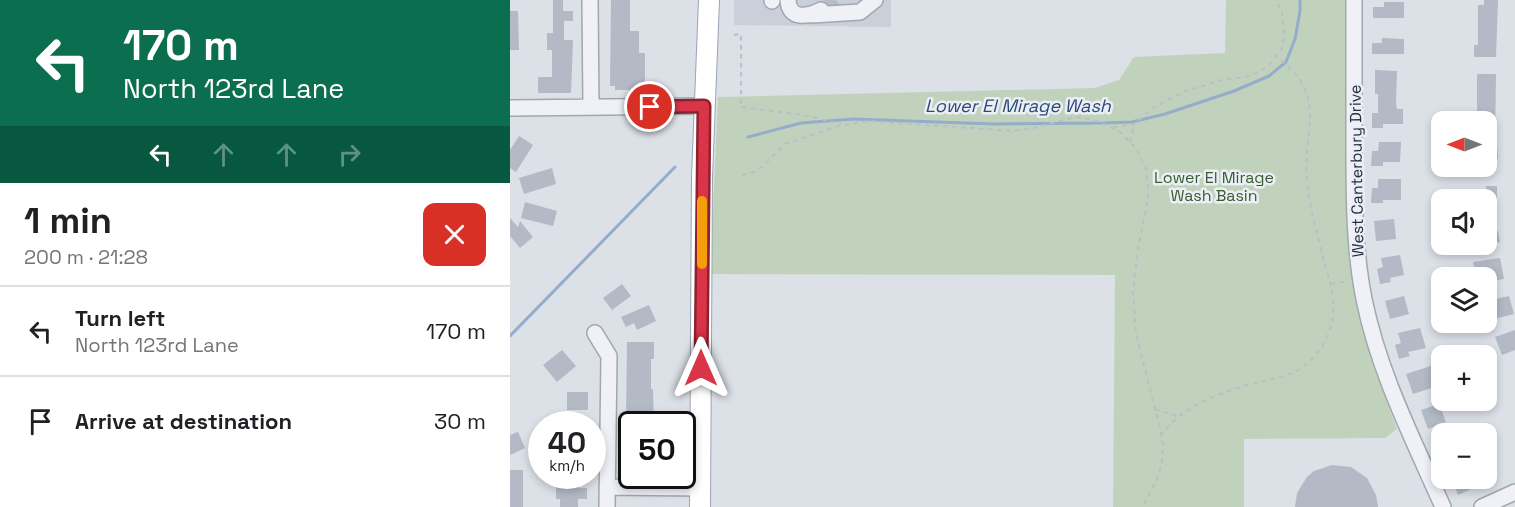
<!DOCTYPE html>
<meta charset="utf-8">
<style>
:root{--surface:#fff;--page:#f2f2f2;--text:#202124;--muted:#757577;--line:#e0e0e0}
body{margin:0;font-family:"Space Grotesk",sans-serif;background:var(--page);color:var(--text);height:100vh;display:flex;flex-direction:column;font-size:22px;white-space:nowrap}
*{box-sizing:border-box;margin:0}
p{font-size:20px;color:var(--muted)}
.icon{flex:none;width:33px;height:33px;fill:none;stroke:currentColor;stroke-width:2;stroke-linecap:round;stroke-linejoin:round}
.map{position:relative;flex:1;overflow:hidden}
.details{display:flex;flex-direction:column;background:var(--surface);width:510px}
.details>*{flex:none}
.top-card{background:#0b6e4f;color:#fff;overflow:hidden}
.needle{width:39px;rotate:270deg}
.tools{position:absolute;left:921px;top:111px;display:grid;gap:12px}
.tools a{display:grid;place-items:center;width:66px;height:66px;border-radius:12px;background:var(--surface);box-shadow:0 3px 9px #0003;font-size:30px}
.speed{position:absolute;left:18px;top:411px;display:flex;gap:12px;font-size:30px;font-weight:700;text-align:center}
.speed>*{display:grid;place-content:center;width:78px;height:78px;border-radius:50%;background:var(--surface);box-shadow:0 3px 9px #0003;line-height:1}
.speed small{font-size:15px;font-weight:400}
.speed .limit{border:3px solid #111;border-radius:9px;background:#fff;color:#111}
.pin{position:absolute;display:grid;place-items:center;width:51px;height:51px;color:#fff;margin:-26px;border:3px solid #fff;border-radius:50%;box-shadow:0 2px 6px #0007}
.me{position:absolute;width:66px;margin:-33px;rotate:0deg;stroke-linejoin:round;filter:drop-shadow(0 0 4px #0008)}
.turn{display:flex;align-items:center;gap:21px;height:126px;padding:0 24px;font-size:27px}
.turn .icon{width:78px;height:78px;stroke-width:2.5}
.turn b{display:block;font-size:42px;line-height:51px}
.lanes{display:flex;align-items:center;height:57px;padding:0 24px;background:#0003;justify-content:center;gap:30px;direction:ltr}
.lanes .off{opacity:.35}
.round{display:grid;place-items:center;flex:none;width:63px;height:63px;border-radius:12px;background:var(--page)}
.head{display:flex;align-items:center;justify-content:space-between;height:102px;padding:0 24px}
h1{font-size:36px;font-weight:800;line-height:45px}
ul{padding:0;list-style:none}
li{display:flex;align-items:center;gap:18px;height:90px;padding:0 24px;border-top:2px solid var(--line)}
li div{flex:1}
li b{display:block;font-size:22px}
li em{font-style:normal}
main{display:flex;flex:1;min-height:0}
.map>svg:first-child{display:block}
.built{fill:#cacfda}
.green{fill:#c1d2bc}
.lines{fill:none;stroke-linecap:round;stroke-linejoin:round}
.stream{stroke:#93adcb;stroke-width:3}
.building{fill:#b3b9c5}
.minor-tunnel{stroke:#b7bcc5;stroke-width:15;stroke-dasharray:15 8;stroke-linecap:butt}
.minor-casing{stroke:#a1a7b1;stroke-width:18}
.major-casing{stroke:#9aa4b4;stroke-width:22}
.path{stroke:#babec6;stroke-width:2;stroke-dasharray:4.5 4.5;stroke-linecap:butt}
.minor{stroke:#eff1f6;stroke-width:15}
.major{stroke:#fff;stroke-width:20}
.route-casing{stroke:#8d222f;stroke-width:15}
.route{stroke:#d93448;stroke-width:10}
.slow{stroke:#f59e0b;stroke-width:10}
.labels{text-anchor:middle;stroke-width:5;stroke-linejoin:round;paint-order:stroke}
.street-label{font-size:16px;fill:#242d3f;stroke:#ebeff5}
.park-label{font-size:16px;fill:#375c30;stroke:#ebeff5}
.water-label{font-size:18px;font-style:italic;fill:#2b4a76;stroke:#ebeff5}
</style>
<main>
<section class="details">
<div class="top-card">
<div class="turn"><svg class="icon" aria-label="left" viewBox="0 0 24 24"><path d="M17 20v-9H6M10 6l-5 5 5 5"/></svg><div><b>170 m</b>North 123rd Lane</div></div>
<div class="lanes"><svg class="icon" aria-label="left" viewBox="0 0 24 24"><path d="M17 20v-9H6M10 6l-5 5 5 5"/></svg><svg class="icon off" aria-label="ahead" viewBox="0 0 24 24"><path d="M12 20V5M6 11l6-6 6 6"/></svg><svg class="icon off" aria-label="ahead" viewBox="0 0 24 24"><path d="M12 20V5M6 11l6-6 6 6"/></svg><svg class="icon off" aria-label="right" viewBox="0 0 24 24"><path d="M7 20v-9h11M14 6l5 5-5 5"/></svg></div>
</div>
<div class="head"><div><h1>1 min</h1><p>200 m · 21:28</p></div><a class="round" style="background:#d93025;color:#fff"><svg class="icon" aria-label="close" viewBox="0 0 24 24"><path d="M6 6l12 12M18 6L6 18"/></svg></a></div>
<ul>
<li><svg class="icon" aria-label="left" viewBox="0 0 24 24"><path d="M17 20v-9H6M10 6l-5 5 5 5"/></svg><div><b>Turn left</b><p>North 123rd Lane</p></div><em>170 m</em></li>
<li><svg class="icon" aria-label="arrive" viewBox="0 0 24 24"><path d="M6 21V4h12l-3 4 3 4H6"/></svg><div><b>Arrive at destination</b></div><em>30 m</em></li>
</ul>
</section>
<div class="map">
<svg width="1005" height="507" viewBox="0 0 1005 507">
<rect width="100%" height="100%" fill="#dce0e7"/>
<path class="built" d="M 224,0 L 381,0 L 381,27 L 224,25 Z"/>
<path class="green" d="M 716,0 L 836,0 L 836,214 L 840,262 L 860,356 L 887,429 L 875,438 L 734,439 L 734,507 L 603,507 L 605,275 L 200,274 L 208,97 L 585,88 L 609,80 L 624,57 L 715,53 Z"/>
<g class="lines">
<path class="stream" d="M 238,137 L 291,123 L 344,119 L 483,124 L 594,123 L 622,122 L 655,114 L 724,91 L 759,76 L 776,62 L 785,39 L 790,11 L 790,0
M 0,336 L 165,167"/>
</g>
<path class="building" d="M 43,0 L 53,0 L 53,11 L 63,11 L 63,21 L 54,21 L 54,40 L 63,40 L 61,93 L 28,93 L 28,77 L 42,77 L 42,50 L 37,50 L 37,33 L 43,33 Z
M 101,0 L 120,0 L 120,31 L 129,31 L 129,53 L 135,53 L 135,90 L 105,90 L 105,86 L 100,86 Z
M 974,0 L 988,0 L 986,57 L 964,57 L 964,45 L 968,45 L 968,5 L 974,5 Z
M 874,2 L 894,2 L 894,18 L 863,18 L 863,7 L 874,7 Z
M 0,11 L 8,11 L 9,50 L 0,50 Z
M 872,38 L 894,39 L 894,54 L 862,54 L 862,43 L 872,43 Z
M 865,70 L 887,71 L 886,104 L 887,109 L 893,109 L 893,124 L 873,124 L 873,128 L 862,128 L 862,113 L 868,113 L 868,94 L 865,94 Z
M 967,74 L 986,74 L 985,144 L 987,144 L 988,159 L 976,159 L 976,122 L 967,122 Z
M 9,136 L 23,145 L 6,172 L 0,168 L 0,150 Z
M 869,142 L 891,142 L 890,162 L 873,162 L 873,166 L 861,166 L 862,151 L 868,151 Z
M 42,168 L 46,184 L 14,194 L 9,178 Z
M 868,179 L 891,179 L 891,200 L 873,200 L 873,203 L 861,203 L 862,188 L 868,188 Z
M 976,186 L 987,186 L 987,201 L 958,200 L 958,189 L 976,189 Z
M 15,202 L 47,211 L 43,226 L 11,218 Z
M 0,218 L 8,227 L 10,221 L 23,237 L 10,248 L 0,236 Z
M 884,219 L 886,239 L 866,241 L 864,221 Z
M 988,231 L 990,242 L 976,244 L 976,233 Z
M 890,255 L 894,275 L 880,278 L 881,282 L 870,284 L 867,269 L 873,267 L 871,258 Z
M 990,258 L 994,279 L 976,282 L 976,278 L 966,278 L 963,262 Z
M 112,284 L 121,296 L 102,310 L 93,298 Z
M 894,296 L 899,314 L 880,319 L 875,301 Z
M 999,296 L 1004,314 L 980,320 L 976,301 Z
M 932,302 L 932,327 L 929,328 L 922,305 Z
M 139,305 L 146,321 L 127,330 L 124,323 L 116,327 L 111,317 Z
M 910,328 L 916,348 L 898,352 L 900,356 L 889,359 L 885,345 L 891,343 L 888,333 Z
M 1005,330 L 1005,350 L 992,355 L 985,337 Z
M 117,342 L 144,342 L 144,359 L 141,359 L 141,389 L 143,389 L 144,424 L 125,424 L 125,419 L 116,419 Z
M 52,350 L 66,366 L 47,382 L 33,365 Z
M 921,366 L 928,386 L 903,394 L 896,374 Z
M 57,392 L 78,392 L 78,410 L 57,410 Z
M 929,404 L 936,422 L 918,429 L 911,410 Z
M 8,432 L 15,448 L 0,455 L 0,435 Z
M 822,465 L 841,467 L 857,478 L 866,495 L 868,507 L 785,507 L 787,493 L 797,477 L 804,471 Z
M 0,470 L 13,470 L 13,507 L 0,507 Z
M 941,478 L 964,478 L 968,486 L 948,495 Z
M 46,481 L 69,481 L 69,488 L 77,488 L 77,499 L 68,499 L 68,507 L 50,507 L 50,499 L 46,499 Z"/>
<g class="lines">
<path class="minor-tunnel" d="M 318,6 L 326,0"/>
<defs>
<path id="minor" d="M 80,0 L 81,107
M 262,0 L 262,1
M 278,0 C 279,20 297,17 311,10
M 844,0 C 844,49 844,97 844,146 C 844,197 844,249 854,299 C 869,373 903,439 933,507
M 302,15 L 350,12 L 365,0
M 0,108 L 194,106
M 85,333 L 99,356 L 97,507
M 97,487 L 191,488
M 972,507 L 1005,492"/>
<path id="major" d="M 190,507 L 192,177 L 199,0"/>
</defs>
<use href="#minor" class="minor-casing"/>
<use href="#major" class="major-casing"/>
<path class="path" d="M 224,35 L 231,34 L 231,107 L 294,115 L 331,124
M 603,127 L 624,124 L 643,108 L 673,92 L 712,80 L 735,77 L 748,73 L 759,65 L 772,48 L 774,35 L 772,10 L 765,0
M 620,142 L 624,125
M 232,175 L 244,172 L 253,166 L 275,144 L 328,126 L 359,121 L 503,131 L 524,128 L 565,117 L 582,119 L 609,131 L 625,147 L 636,169 L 639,192 L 627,255 L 623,292 L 626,334 L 649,424 L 653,445 L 652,463 L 647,480 L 632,507
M 821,284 L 838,281
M 645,409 L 667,416
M 651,436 C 670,406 716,390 749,382 C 762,379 776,377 788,370 C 807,359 821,337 823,315 C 825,295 818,276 813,257 C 807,232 799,207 797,181 C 792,129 820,97 767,57"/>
<use href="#minor" class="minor"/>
<use href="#major" class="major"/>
</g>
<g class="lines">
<defs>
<path id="route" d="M 140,107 L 194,106 L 191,368"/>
</defs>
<use href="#route" class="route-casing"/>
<use href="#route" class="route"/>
<path class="slow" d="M 192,264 L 192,201"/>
</g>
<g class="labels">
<g class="street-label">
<text transform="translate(846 171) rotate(-91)" y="6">West Canterbury Drive</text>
</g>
<g class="park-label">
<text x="704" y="183">Lower El Mirage<tspan x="704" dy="18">Wash Basin</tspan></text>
</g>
<g class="water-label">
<text x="508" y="112">Lower El Mirage Wash</text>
</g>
</g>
</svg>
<div class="tools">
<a><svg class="needle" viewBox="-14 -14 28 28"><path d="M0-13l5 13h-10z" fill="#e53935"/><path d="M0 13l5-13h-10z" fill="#757577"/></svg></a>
<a><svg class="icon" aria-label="sound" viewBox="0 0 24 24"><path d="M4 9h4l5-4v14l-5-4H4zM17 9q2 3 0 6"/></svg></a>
<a><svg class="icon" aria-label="layers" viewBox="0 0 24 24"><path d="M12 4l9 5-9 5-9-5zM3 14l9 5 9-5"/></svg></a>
<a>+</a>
<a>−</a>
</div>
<div class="speed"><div>40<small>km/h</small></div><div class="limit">50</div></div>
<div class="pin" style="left:140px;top:107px;background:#d93025"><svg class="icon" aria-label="arrive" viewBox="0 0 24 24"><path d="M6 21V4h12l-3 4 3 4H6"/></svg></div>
<svg class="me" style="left:191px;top:368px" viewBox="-20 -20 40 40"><path d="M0-17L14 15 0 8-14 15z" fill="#d93448" stroke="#fff" stroke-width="4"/></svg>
</div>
</main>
